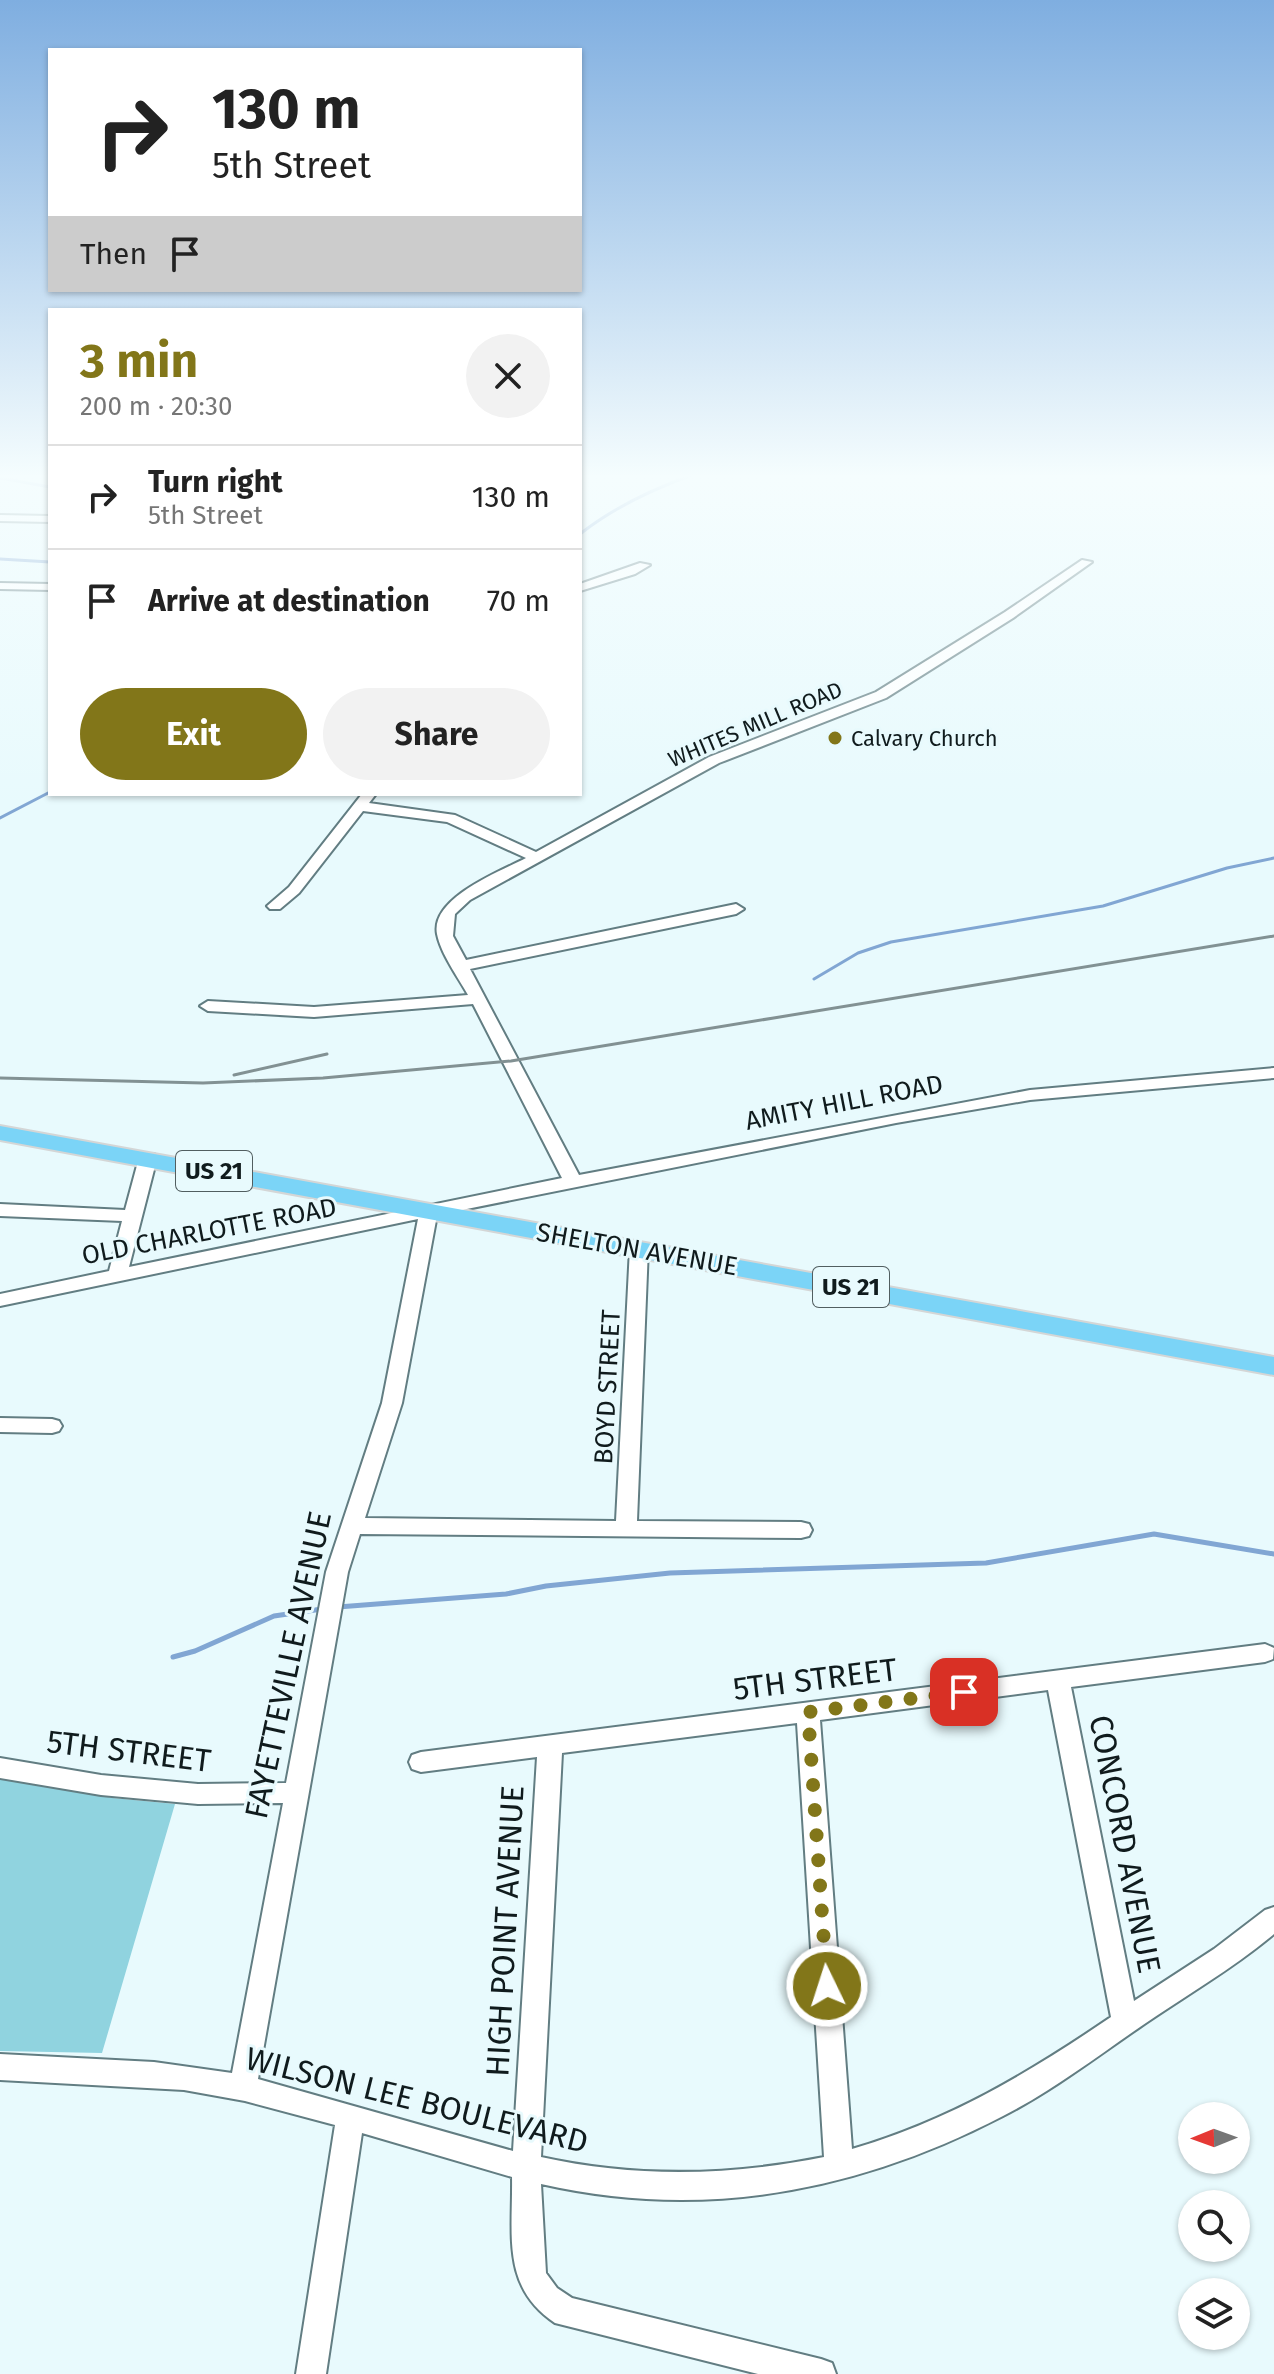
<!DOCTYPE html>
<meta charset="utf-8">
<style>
:root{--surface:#fff;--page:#f2f2f2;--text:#222;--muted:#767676;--line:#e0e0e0;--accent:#827619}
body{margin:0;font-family:"Fira Sans",sans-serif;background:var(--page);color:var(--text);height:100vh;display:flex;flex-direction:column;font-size:30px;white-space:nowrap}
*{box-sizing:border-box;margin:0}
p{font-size:26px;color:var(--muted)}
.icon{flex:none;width:44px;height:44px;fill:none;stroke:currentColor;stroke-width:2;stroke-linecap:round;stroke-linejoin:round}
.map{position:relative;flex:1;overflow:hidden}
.drawer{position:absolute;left:48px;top:308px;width:534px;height:488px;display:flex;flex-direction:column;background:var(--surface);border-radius:0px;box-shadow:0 2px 6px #0004}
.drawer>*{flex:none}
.guide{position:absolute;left:48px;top:48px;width:534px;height:244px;border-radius:0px;box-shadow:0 2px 6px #0004;background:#fff;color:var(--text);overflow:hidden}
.needle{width:52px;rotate:269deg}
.controls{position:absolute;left:1178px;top:2102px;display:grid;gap:16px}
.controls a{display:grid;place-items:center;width:72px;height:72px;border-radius:50%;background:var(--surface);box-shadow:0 2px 6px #0004;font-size:40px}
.pin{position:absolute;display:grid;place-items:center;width:68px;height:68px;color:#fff;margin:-34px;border-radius:16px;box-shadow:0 4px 12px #0006}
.me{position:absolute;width:88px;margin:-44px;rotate:356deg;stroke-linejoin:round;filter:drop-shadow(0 0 6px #0008)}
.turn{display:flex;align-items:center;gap:28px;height:168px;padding:0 32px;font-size:36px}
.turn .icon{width:104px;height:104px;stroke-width:2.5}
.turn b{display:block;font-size:56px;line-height:68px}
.then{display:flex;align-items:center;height:76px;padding:0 32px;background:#0003;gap:16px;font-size:30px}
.round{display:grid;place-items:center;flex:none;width:84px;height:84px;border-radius:42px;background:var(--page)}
.overview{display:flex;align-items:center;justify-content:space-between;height:136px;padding:0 32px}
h1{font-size:48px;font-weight:700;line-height:60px;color:var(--accent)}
.primary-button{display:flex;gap:16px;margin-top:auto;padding:16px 32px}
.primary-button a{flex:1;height:92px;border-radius:48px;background:var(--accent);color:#fff;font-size:32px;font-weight:700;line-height:92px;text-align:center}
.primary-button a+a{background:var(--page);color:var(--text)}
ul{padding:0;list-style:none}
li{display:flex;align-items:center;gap:24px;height:104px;padding:0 32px;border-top:2px solid var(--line)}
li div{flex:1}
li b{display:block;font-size:30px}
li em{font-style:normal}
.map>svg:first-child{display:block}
.green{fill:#90d3df}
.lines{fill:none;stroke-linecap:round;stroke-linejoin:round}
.stream-far1{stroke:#81a6d3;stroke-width:3}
.stream{stroke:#81a6d3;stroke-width:5}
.minor-casing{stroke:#627d82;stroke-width:4}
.major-casing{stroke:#d4d6d6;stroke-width:4}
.minor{fill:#fff;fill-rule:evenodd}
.major{fill:#7bd4f7;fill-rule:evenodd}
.rail{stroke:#829193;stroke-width:3}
.route{stroke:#827619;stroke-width:14;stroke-dasharray:0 25.2}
.poi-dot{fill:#827619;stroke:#e8fafd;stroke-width:3}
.labels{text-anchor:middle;stroke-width:6;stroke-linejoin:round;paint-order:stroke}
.far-street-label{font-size:22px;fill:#101b1d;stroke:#e8fafd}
.far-poi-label{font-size:22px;fill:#101b1d;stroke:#e8fafd;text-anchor:start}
.shield{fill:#e8fafd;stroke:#515e60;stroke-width:2}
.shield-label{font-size:24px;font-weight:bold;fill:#101b1d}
.street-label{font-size:26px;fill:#101b1d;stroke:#e8fafd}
.near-street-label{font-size:32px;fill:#101b1d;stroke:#e8fafd}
</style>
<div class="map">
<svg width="1274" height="2374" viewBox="0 0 1274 2374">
<rect width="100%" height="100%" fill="#e8fafd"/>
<path class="green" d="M 0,1775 L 113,1798 L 175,1804 L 102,2053 L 0,2051 Z"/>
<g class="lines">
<path class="stream-far1" d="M 0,478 L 50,487
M 580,534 C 613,508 653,489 692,475
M 0,559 L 50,562
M 0,818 L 50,792
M 814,979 L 858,953 L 891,942 L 1103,906 L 1227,868 L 1274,858"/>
<path class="stream" d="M 338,1607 L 506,1594 L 546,1586 L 670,1573 L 986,1563 L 1154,1534 L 1274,1554
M 173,1657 L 195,1651 L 274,1616 L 322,1609"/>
<defs>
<path id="minor" d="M 0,515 L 50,516 L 50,522 L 0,521 Z
M 1082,560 L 1092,562 L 1013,618 L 886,698 L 719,763 L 470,900 L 455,914 L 453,936 L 466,960 L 736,904 L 744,909 L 736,914 L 470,969 L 579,1175 L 1030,1090 L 1274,1068 L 1274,1078 L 1030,1100 L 896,1123 L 437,1215 L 402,1403 L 365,1518 L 616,1521 L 630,1248 L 639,1242 L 648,1248 L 637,1521 L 801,1522 L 809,1524 L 812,1530 L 809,1536 L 801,1538 L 360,1534 L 348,1572 L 258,2079 L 513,2151 L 537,1757 L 421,1772 L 412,1769 L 409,1762 L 412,1755 L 421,1752 L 1265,1644 L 1274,1648 L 1273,1659 L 1265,1662 L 1071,1687 L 1134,2001 L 1214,1949 L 1265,1910 L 1274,1907 L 1274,1934 C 1232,1969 1185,1996 1140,2027 C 1095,2058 1052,2091 1003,2116 C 857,2192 703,2221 541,2184 L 546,2273 L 557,2288 L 572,2298 L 821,2359 L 832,2363 L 836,2374 L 758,2374 L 555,2323 C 501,2287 513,2235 512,2177 L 362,2133 L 326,2374 L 296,2374 L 335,2125 L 245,2101 L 184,2090 L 0,2080 L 0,2054 L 154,2062 L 232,2073 L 283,1803 L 198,1804 L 101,1795 L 0,1778 L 0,1758 L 101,1775 L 198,1784 L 286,1783 L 326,1572 L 382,1403 L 418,1219 L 0,1306 L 0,1294 L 109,1271 L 122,1221 L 0,1216 L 0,1204 L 125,1210 L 139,1158 L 142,1154 L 154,1154 L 157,1158 L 129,1267 L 562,1178 L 473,1004 L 314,1017 L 208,1011 L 200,1006 L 208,1001 L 314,1007 L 468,995 C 458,977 441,954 437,934 C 430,898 501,871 526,858 L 447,822 L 363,811 L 299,893 L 280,909 L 270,909 L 267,906 L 289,887 L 362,794 L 376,794 L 369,803 L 455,815 L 536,852 L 709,757 L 876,692 L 1005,612 ZM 1048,1690 L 1111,2017 C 1027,2074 950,2120 852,2149 L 820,1720 ZM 797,1723 L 824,2157 C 729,2176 636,2178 541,2157 L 562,1753 Z
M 640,563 L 650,565 L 635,574 L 580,591 L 580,584 Z
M 0,583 L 50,584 L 50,590 L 0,589 Z
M 0,1418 L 52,1419 L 59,1421 L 62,1426 L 59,1431 L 52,1433 L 0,1432 Z"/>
<path id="major" d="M 0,1126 L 1274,1357 L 1274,1375 L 0,1140 Z"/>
</defs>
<use href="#minor" class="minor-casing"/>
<use href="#major" class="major-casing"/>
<use href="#minor" class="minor"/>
<use href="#major" class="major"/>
<path class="rail" d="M 234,1075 L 327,1054
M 0,1078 L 203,1083 L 323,1078 L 511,1061 L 1274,936"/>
</g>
<linearGradient id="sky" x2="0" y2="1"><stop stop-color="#7faee0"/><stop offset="0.59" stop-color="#f5fdfe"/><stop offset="1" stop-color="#f5fdfe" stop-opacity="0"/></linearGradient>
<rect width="1274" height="807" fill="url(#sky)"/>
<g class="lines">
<path class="route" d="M 827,1986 L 808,1712 L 964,1692"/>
</g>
<circle class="poi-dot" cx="835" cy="738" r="8"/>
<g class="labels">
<g class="far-street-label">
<text transform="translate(755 724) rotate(-23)" y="8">WHITES MILL ROAD</text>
</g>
<g class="far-poi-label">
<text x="851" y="746">Calvary Church</text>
</g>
<g class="shield">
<rect x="176" y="1151" width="76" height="40" rx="6"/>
<rect x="813" y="1267" width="76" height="40" rx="6"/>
</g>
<g class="shield-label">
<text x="214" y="1179">US 21</text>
<text x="851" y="1295">US 21</text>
</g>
<g class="street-label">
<text transform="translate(844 1102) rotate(-11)" y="9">AMITY HILL ROAD</text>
<text transform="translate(209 1231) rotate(-11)" y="9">OLD CHARLOTTE ROAD</text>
<text transform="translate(637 1249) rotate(10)" y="9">SHELTON AVENUE</text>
<text transform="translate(607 1387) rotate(-87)" y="9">BOYD STREET</text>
</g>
<g class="near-street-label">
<text transform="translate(288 1665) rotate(-78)" y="11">FAYETTEVILLE AVENUE</text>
<text transform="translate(815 1679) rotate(-7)" y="11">5TH STREET</text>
<text transform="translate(129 1751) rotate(7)" y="11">5TH STREET</text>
<text transform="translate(1125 1844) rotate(79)" y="11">CONCORD AVENUE</text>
<text transform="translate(505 1931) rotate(-87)" y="11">HIGH POINT AVENUE</text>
<text transform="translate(417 2100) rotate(14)" y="11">WILSON LEE BOULEVARD</text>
</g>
</g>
</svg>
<div class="controls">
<a><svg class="needle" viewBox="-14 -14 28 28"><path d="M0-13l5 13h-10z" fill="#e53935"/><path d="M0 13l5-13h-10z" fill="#767676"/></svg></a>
<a><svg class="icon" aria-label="search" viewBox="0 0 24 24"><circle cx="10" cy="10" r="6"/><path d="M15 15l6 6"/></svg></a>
<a><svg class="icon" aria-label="layers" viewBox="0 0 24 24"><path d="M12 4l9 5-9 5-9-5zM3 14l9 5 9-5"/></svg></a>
</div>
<div class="pin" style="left:964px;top:1692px;background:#d93025"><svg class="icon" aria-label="arrive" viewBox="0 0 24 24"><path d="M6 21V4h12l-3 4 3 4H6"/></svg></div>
<svg class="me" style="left:827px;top:1986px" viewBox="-20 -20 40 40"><circle r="17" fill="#827619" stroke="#fff" stroke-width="3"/><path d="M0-11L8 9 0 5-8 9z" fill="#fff"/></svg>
<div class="guide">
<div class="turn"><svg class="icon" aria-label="right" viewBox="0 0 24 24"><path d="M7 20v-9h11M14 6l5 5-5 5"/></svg><div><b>130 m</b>5th Street</div></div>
<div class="then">Then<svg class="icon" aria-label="arrive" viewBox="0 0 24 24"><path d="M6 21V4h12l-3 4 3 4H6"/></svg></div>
</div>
<section class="drawer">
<div class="overview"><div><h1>3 min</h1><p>200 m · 20:30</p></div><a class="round"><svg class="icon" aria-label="close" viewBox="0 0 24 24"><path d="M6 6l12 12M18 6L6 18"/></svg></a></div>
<ul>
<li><svg class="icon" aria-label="right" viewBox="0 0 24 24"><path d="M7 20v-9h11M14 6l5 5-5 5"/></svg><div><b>Turn right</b><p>5th Street</p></div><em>130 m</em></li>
<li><svg class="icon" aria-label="arrive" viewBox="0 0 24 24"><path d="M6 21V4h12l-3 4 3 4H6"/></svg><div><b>Arrive at destination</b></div><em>70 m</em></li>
</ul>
<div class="primary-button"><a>Exit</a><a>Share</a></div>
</section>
</div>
